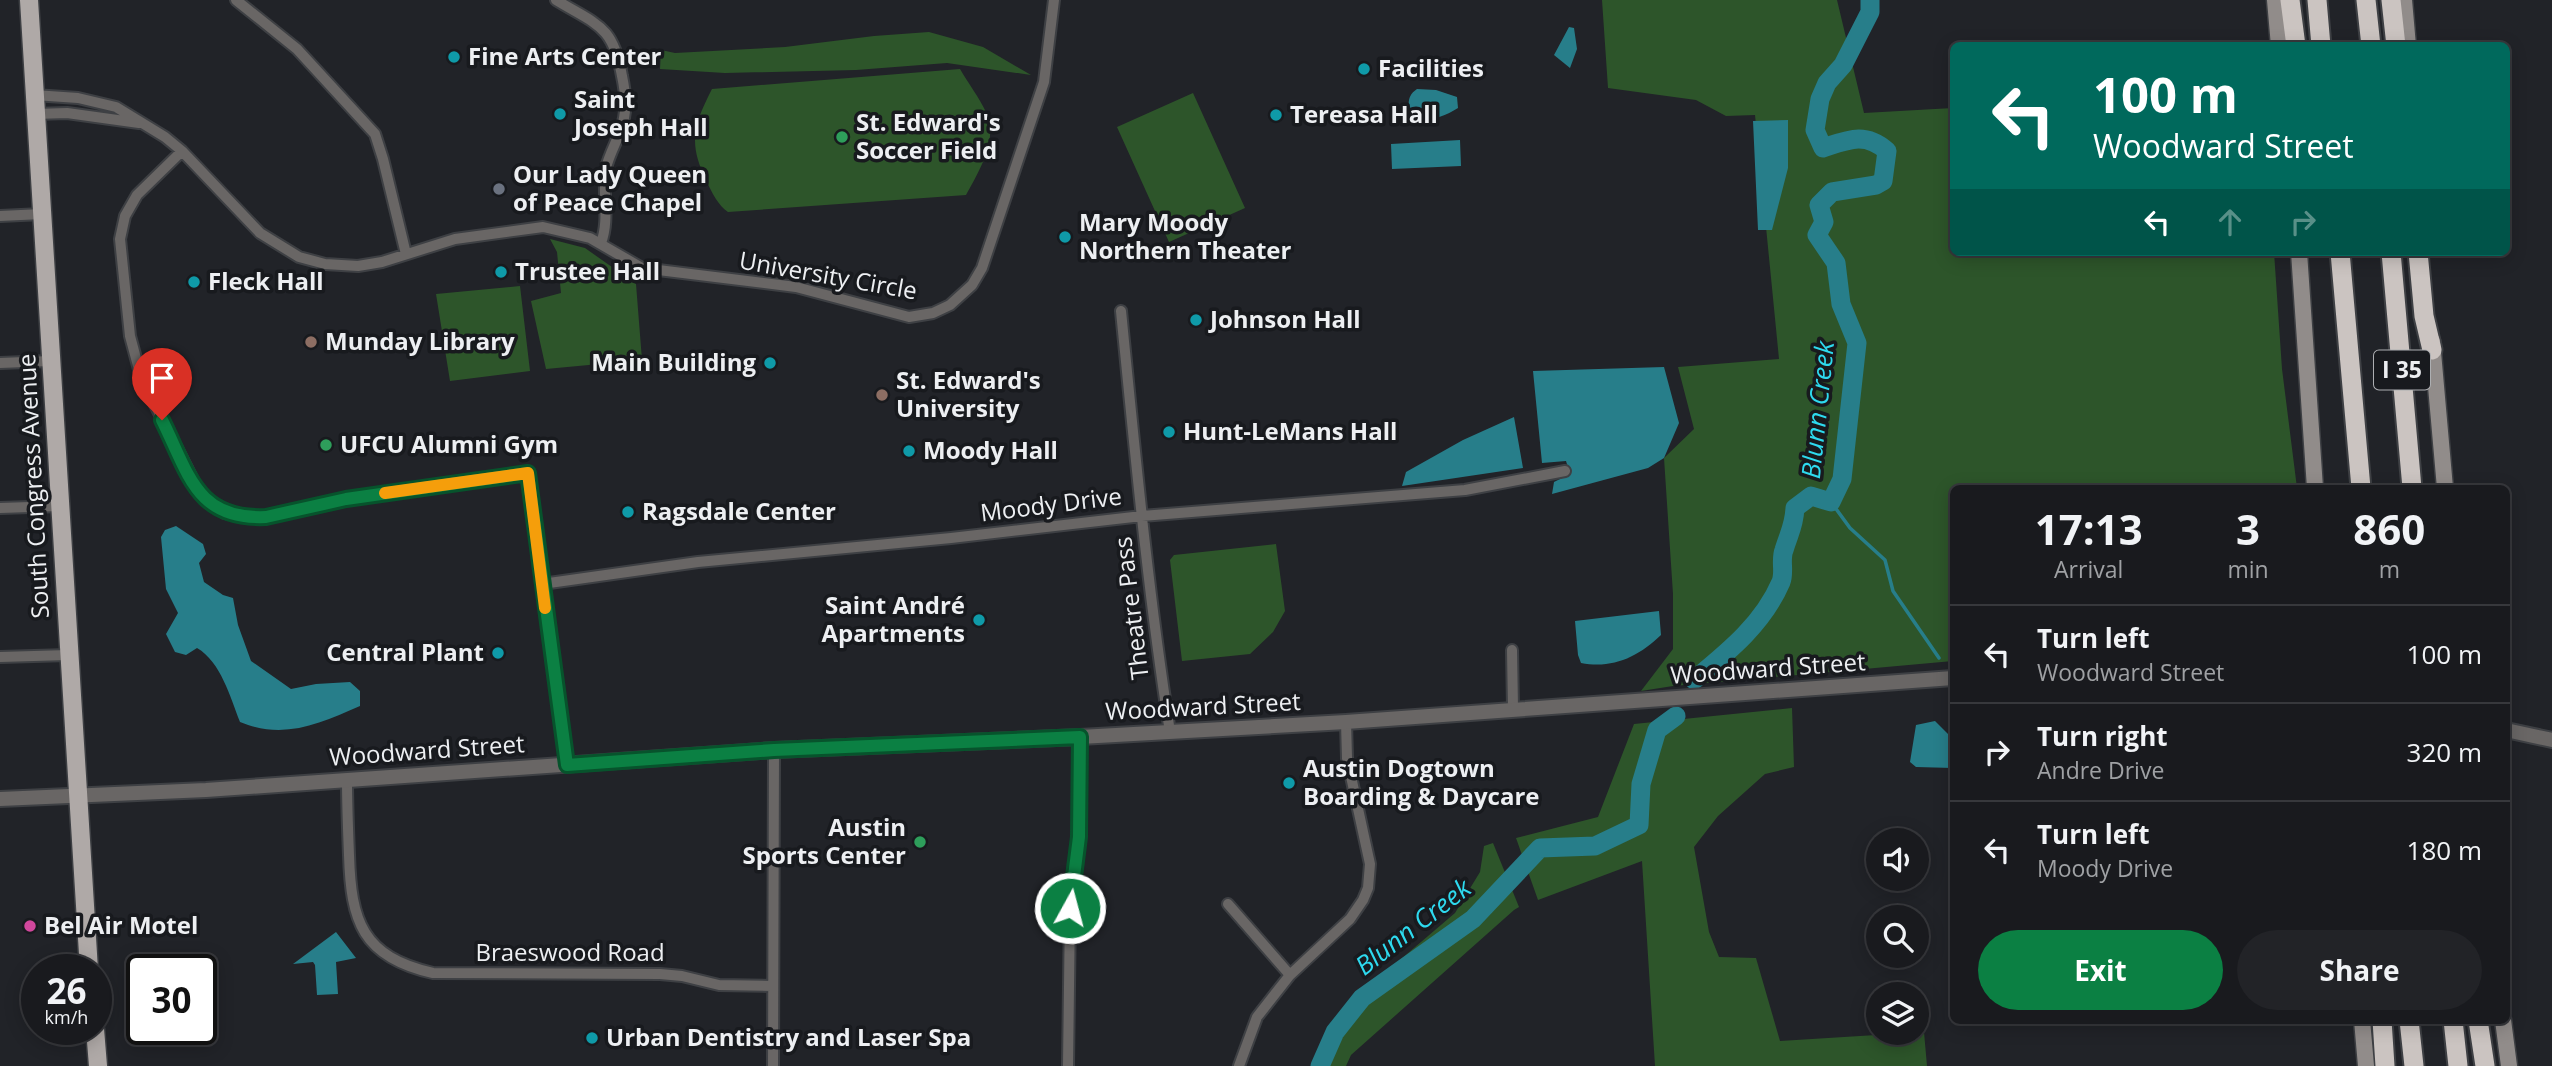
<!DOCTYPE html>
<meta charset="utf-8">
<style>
:root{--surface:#191a1e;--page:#222327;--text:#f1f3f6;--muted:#9fa1a4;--line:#37383c;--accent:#0b8043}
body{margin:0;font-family:"Open Sans",sans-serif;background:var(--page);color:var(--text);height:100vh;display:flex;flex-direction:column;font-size:26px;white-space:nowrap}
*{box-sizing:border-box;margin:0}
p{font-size:23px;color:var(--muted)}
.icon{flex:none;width:38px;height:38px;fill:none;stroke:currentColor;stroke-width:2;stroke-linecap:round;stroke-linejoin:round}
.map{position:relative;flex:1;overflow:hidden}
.drawer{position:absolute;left:1950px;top:485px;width:560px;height:539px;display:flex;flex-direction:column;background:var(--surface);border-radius:10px;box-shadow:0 4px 18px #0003,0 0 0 2px var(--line)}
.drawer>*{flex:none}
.top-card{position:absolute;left:1950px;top:42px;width:560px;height:214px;border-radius:10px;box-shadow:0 4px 18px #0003,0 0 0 2px var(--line);background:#00695c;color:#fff;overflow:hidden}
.buttons{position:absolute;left:1866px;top:828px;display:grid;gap:14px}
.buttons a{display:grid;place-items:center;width:63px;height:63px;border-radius:50%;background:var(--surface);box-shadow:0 4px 18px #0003,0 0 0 2px var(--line);font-size:35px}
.speed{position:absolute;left:21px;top:954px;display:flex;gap:14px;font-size:35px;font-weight:700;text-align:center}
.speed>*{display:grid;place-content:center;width:91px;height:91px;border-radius:50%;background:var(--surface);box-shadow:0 4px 18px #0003,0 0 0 2px var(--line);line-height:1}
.speed small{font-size:18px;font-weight:400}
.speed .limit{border:4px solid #111;border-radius:10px;background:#fff;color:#111}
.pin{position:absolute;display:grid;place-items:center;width:60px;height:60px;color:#fff;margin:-72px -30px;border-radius:50% 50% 50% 0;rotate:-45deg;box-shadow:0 0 7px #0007}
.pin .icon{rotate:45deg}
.me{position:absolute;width:77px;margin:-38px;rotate:7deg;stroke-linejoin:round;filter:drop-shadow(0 0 5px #0008)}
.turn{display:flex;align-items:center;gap:24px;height:147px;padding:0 28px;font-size:32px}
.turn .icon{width:91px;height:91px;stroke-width:2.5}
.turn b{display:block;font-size:49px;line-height:60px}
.lanes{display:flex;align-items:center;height:66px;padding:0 28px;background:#0003;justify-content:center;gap:35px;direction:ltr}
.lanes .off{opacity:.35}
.eta{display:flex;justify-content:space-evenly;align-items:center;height:119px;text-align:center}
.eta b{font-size:42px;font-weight:700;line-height:49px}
.button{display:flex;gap:14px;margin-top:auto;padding:14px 28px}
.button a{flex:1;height:80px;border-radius:42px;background:var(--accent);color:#fff;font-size:28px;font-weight:700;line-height:80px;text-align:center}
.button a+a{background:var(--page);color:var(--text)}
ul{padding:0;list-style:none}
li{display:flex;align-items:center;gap:21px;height:98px;padding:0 28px;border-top:2px solid var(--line)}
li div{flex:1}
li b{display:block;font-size:26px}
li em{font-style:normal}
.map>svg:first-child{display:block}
.green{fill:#2d552a}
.water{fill:#277e8a}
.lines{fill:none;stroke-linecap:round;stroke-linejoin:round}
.stream{stroke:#277e8a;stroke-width:3.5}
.river{stroke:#277e8a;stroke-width:19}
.minor-casing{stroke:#3e4044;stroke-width:14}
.tertiary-casing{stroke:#3e4044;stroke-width:18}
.secondary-casing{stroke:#3e4044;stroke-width:19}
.primary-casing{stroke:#3e4044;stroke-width:21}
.motorway-casing{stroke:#3e4044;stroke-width:23}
.minor{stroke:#696665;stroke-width:10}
.tertiary{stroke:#696665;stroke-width:14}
.secondary{stroke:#918c8a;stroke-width:16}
.primary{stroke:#afa9a7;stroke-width:18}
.motorway{stroke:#cbc4c1;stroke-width:19}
.route-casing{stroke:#07532c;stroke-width:18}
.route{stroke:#0b8043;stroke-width:12}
.slow{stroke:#f59e0b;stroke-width:12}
.culture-dot{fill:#0f9aa8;stroke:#181a1e;stroke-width:2.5}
.leisure-dot{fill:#2e9e5b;stroke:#181a1e;stroke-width:2.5}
.worship-dot{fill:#6b7280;stroke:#181a1e;stroke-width:2.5}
.education-dot{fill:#8d6e63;stroke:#181a1e;stroke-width:2.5}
.hotel-dot{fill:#d1479c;stroke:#181a1e;stroke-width:2.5}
.labels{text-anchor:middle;stroke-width:7;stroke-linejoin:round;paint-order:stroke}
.shield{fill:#181a1e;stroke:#adafb2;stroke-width:2}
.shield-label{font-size:23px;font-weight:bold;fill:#edeff2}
.poi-label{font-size:24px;font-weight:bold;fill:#edeff2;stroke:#181a1e;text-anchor:start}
.street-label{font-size:24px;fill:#edeff2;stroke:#181a1e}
.water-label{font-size:26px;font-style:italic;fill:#2edaef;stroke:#181a1e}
</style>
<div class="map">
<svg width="2552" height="1066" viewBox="0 0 2552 1066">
<rect width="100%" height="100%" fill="#212328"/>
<path class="green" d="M 1602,0 L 1837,0 L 1864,113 L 1953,108 L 1953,252 L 2274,252 L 2282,369 L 2297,488 L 1953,488 L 1953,661 L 1673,686 L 1641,691 L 1673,649 L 1673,594 L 1664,458 L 1694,429 L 1678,367 L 1779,359 L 1755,115 L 1726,116 L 1696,100 L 1608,88 Z
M 929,32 L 983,47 L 1031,75 L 947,63 L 856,70 L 725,73 L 660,69 L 661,50 L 675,53 L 785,47 L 874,36 Z
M 960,69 C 968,83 979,97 986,112 C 999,139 979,171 966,195 L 728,212 C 718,205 712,193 707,182 C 688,144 693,126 712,89 Z
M 1193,93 L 1245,208 L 1169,242 L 1117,127 Z
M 550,239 L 585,248 L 636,284 L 642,360 L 546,369 L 531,301 L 561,293 L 557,252 Z
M 520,286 L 530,371 L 450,381 L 436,294 Z
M 1276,544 L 1285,611 L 1273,632 L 1250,654 L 1182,661 L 1170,560 L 1174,555 Z
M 1792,708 L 1794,767 L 1765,774 L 1718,816 L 1694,847 L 1709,932 L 1719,957 L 1756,958 L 1780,1041 L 1924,1032 L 1927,1066 L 1655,1066 L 1642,861 L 1538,900 L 1516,838 L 1598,817 L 1634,724 Z
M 1493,843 L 1519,907 L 1514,910 L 1351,1055 L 1346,1066 L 1315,1066 L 1328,1038 L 1360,994 L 1455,913 L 1480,872 L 1484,846 Z"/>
<path class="water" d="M 1569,27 L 1574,28 L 1577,49 L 1570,68 L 1554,55 Z
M 1417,89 L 1436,90 L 1457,97 L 1458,108 C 1444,117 1427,122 1411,119 C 1409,107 1405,97 1417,89 Z
M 1788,120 L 1788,168 L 1772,230 L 1758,230 L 1753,121 Z
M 1460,140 L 1461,166 L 1392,169 L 1391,144 Z
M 1664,367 L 1679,423 L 1664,458 L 1648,468 L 1552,494 L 1554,482 L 1570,474 L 1566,461 L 1542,463 L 1533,371 Z
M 1514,417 L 1523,468 L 1402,486 L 1406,472 L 1463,440 Z
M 176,526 L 203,544 L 206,554 L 199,563 L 204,582 L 223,595 L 233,598 L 238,625 L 251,661 L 291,689 L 316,684 L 350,682 L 360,691 L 360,706 C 319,724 284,740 240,722 C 230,697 221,662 197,648 L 186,655 L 175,652 L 166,634 L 178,613 L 166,589 L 161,537 L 165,530 Z
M 1659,611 L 1661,635 C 1638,657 1613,669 1581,663 L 1578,655 L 1575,621 Z
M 1935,721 L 1953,739 L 1953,768 L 1916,767 L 1910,762 L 1916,725 Z
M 336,932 L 356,958 L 336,962 L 338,994 L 317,995 L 315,965 L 313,962 L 293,964 Z"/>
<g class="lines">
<path class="stream" d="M 1831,502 L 1850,528 L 1885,560 L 1893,591 L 1939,658"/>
<path class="river" d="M 1694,680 C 1728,652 1763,624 1781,582 C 1785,572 1780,560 1784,550 C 1789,533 1794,527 1795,508 L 1811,496 L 1831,502 L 1842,479 L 1857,343 L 1841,304 L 1836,263 L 1817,235 L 1824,222 L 1819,205 L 1832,192 L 1876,185 L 1883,181 L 1887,151 C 1865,131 1847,140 1823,148 L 1815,130 L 1820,99 L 1827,83 L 1843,65 L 1870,12 L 1870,0
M 1320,1066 L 1335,1032 L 1362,998 L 1473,919 L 1540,848 L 1595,846 L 1639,825 L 1641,784 L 1657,730 L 1676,716"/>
<defs>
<path id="minor" d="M 236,0 L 297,49 L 375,134 L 383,159 L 406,254
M 556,0 C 597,25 613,25 622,76 C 625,90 627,103 624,118 C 621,135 610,151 606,168 C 602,193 610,219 601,243
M 34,95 L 78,98 L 116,107 L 165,137 L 182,151 L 260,233 L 299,257 L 325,264 L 358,266 L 382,262 L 455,239 L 543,227 L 590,238 L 642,268 L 796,287 L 909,317 L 933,313 L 950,305 L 972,285 L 982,268 L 1044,82 L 1054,0
M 35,114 L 67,113 L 139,123
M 182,151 L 137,195 L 125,216 L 120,239 L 130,336 L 141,377 L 195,484 L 209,503 L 225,513 L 248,518 L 266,517 L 346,499 L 528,473 L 567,765
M 0,216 L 42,214
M 1121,311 C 1135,452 1148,593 1170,732
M 0,363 L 50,361
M 0,508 L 60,506
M 542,584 L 698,562 L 951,538 L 1142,516 L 1465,490 L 1565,471
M 1512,650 L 1513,708
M 0,657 L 68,655
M 347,779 C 347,804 348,830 349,855 C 351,921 362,957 433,973 L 660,974 L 682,976 L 719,985 L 772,986
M 1228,904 L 1290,975
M 773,1066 L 774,750
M 1068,1066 L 1070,908 L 1079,837 L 1080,737
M 1239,1066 L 1257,1017 L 1290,975 L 1350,919 L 1363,900 L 1368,888 L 1370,864 L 1347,758 L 1346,722"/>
<path id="tertiary" d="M 2506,730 L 2552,740
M 0,799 L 206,790 L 774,750 L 1080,737 L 1346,722 L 1953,678"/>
<path id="secondary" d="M 2275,0 L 2279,46
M 2404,0 L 2408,46
M 2299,252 L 2315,488
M 2432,341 L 2445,488
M 2362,1020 L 2366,1066
M 2503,1020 L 2509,1066"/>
<path id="primary" d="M 29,0 L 89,970
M 95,1029 L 98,1066"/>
<path id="motorway" d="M 2290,0 L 2296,46
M 2317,0 L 2321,46
M 2366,0 L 2371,46
M 2391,0 L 2396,46
M 2340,252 L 2361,488
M 2391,252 L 2412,488
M 2418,252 L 2424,316 L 2432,350
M 2382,1020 L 2385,1066
M 2409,1020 L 2414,1066
M 2453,1020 L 2458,1066
M 2478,1020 L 2485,1066"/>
</defs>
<use href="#minor" class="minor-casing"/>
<use href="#tertiary" class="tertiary-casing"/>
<use href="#secondary" class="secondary-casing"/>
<use href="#primary" class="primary-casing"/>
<use href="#motorway" class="motorway-casing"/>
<use href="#minor" class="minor"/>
<use href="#tertiary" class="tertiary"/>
<use href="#secondary" class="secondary"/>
<use href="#primary" class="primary"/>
<use href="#motorway" class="motorway"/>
</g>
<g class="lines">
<defs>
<path id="route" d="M 162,420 C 189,474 196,520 266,517 L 346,499 L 528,473 L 567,765 L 774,750 L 1080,737 L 1079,837 L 1070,908"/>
</defs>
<use href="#route" class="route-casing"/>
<use href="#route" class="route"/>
<path class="slow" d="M 385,493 L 528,473 L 545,608"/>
</g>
<g class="culture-dot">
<circle cx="454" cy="57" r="7"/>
<circle cx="1364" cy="69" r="7"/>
<circle cx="560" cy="114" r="7"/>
<circle cx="1276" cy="115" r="7"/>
<circle cx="1065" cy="237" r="7"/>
<circle cx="501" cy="272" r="7"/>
<circle cx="194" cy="282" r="7"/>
<circle cx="1196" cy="320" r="7"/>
<circle cx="770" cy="363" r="7"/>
<circle cx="1169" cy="432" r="7"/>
<circle cx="909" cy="451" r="7"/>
<circle cx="628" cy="512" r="7"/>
<circle cx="979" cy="620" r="7"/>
<circle cx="498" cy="653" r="7"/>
<circle cx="1289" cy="783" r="7"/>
<circle cx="592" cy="1038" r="7"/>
</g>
<g class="leisure-dot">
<circle cx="842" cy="137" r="7"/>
<circle cx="326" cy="445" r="7"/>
<circle cx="920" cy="842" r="7"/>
</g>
<circle class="worship-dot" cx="499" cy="189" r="7"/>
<g class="education-dot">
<circle cx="311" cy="342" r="7"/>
<circle cx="882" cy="395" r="7"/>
</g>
<circle class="hotel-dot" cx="30" cy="926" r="7"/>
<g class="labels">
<rect class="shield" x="2374" y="350.5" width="56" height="39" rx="5"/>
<g class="shield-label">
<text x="2402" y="378">I 35</text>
</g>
<g class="poi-label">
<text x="468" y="65">Fine Arts Center</text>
<text x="1378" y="77">Facilities</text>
<text x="574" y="108">Saint<tspan x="574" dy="28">Joseph Hall</tspan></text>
<text x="1290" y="123">Tereasa Hall</text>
<text x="856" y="131">St. Edward's<tspan x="856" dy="28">Soccer Field</tspan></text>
<text x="513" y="183">Our Lady Queen<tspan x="513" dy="28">of Peace Chapel</tspan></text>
<text x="1079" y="231">Mary Moody<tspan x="1079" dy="28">Northern Theater</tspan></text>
<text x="515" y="280">Trustee Hall</text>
<text x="208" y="290">Fleck Hall</text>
<text x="1210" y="328">Johnson Hall</text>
<text x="325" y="350">Munday Library</text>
<text x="756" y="371" text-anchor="end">Main Building</text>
<text x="896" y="389">St. Edward's<tspan x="896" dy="28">University</tspan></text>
<text x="1183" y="440">Hunt-LeMans Hall</text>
<text x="340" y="453">UFCU Alumni Gym</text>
<text x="923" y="459">Moody Hall</text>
<text x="642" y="520">Ragsdale Center</text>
<text x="965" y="614" text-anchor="end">Saint André<tspan x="965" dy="28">Apartments</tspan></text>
<text x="484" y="661" text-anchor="end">Central Plant</text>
<text x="1303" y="777">Austin Dogtown<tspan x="1303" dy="28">Boarding &amp; Daycare</tspan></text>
<text x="906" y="836" text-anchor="end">Austin<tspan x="906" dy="28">Sports Center</tspan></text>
<text x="44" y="934">Bel Air Motel</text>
<text x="606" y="1046">Urban Dentistry and Laser Spa</text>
</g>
<g class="street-label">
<text transform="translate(828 276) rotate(10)" y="8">University Circle</text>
<text transform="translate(34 486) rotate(-93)" y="8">South Congress Avenue</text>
<text transform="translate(1051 505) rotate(-7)" y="8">Moody Drive</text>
<text transform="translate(1132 608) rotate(-97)" y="8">Theatre Pass</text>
<text transform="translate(1768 669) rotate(-4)" y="8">Woodward Street</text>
<text transform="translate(1203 707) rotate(-3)" y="8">Woodward Street</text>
<text transform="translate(427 751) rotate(-4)" y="8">Woodward Street</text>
<text x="570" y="961">Braeswood Road</text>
</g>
<g class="water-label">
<text transform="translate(1818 410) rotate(-84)" y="9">Blunn Creek</text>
<text transform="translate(1413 927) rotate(-38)" y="9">Blunn Creek</text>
</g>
</g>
</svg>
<div class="buttons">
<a><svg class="icon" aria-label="sound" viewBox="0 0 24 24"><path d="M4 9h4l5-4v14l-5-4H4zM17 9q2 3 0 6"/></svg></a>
<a><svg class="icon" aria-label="search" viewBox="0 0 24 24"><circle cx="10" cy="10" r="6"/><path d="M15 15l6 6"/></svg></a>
<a><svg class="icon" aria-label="layers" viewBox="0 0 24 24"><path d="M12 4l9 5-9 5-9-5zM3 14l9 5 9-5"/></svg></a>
</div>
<div class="speed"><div>26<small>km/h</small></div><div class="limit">30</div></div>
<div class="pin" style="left:162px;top:420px;background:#d93025"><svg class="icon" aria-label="arrive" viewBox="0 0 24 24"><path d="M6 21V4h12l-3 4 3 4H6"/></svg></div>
<svg class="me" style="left:1070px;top:908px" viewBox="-20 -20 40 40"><circle r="17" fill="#0b8043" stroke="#fff" stroke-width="3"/><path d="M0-11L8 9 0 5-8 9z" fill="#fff"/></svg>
<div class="top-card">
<div class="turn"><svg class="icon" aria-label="left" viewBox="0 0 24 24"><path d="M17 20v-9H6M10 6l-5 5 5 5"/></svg><div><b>100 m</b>Woodward Street</div></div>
<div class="lanes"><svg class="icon" aria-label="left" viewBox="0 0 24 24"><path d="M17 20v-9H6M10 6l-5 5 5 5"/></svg><svg class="icon off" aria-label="ahead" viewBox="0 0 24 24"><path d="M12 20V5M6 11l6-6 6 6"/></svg><svg class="icon off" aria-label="right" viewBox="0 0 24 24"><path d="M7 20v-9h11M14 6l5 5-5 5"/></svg></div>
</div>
<section class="drawer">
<div class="eta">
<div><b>17:13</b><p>Arrival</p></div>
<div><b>3</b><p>min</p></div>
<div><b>860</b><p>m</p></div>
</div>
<ul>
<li><svg class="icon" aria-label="left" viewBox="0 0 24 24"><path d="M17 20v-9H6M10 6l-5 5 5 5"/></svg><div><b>Turn left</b><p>Woodward Street</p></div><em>100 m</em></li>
<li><svg class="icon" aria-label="right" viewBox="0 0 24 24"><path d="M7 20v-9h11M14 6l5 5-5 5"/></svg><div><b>Turn right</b><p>Andre Drive</p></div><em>320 m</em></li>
<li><svg class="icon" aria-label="left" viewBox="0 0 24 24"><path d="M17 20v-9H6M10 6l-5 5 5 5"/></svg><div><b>Turn left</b><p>Moody Drive</p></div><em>180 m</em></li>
</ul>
<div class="button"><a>Exit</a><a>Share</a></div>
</section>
</div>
